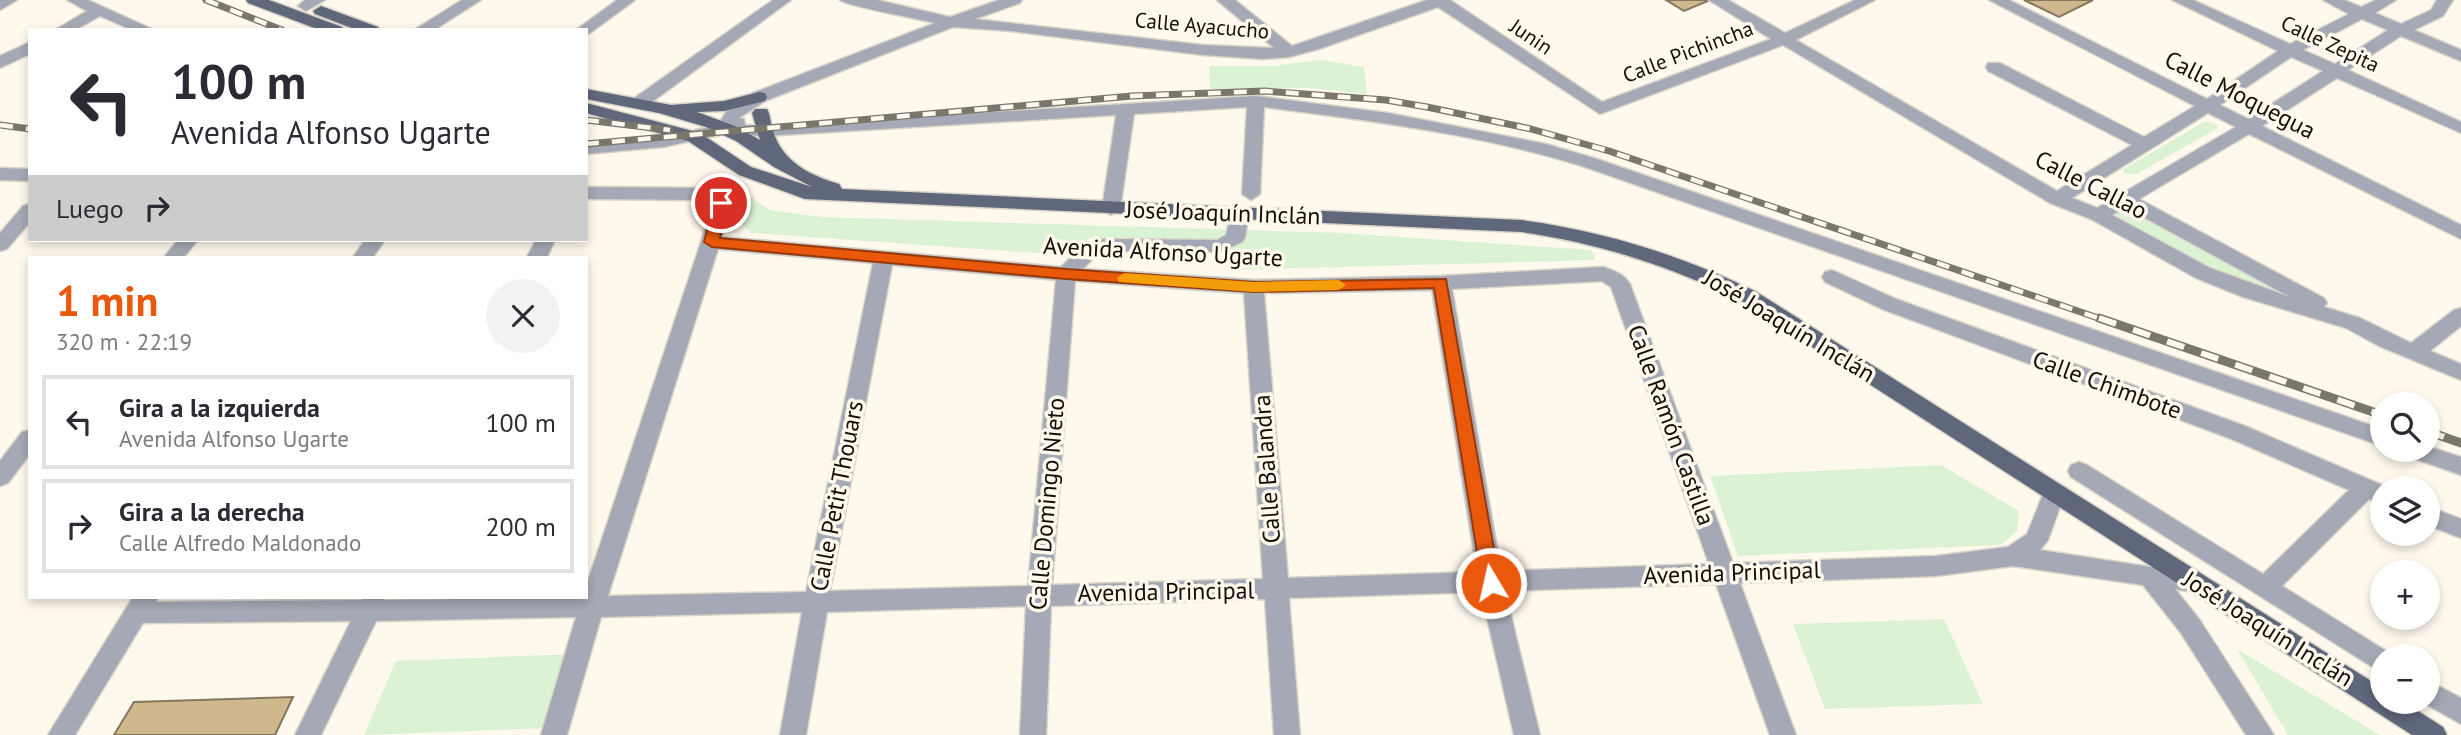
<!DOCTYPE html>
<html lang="es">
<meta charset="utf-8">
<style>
:root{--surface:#fff;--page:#f2f2f3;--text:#2b2b33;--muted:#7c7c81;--line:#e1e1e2;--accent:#ea580c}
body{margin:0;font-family:"PT Sans",sans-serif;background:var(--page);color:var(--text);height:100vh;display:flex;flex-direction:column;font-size:26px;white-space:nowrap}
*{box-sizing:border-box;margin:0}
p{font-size:23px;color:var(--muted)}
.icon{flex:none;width:38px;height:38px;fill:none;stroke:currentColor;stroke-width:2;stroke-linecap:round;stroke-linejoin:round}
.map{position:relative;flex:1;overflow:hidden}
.side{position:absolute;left:28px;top:256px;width:560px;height:343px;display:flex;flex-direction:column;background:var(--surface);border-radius:0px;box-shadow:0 4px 10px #0003}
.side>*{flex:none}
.top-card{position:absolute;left:28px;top:28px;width:560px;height:214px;border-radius:0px;box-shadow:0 4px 10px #0003;background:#fff;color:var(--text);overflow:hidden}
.tools{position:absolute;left:2370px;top:392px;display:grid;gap:14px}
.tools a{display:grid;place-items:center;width:70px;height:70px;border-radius:50%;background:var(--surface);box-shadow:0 4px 10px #0003;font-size:35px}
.pin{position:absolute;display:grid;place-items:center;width:60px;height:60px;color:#fff;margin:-30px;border:4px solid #fff;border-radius:50%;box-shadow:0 2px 7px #0007}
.me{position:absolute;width:77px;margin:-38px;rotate:351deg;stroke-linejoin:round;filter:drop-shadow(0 0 5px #0008)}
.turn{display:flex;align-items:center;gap:24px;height:147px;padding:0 28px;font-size:32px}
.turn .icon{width:91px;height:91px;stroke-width:2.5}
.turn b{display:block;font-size:49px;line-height:60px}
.then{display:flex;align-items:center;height:66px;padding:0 28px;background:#0003;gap:14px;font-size:26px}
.round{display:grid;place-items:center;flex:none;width:74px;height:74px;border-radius:37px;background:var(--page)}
.summary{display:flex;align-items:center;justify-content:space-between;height:119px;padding:0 28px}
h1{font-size:42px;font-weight:700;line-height:52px;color:var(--accent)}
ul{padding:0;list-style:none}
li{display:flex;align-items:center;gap:21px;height:94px;margin:0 14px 10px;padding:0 14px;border:4px solid var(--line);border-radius:0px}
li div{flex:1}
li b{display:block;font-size:26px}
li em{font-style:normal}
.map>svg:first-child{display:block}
.green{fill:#dcf3d3}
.building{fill:#cfb88e;stroke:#84775e;stroke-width:2}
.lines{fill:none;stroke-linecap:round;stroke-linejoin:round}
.minor-casing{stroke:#d9d3c8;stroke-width:3}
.major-casing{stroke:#d9d3c8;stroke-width:3}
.minor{fill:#a4a9b5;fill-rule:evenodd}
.major{fill:#5f677b;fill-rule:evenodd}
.rail-far1-casing{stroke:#7b766c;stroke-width:7}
.rail-casing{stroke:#7b766c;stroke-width:9}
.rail-far1{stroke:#fef8ed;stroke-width:4.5;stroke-dasharray:13;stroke-linecap:butt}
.rail{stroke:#fef8ed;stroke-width:6;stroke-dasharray:18;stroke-linecap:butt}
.route{fill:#ea580c;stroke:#983908;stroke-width:2}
.slow{fill:#f59e0b}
.labels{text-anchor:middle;stroke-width:7;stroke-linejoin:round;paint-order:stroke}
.far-street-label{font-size:21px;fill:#140f06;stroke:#fef8ed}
.street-label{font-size:24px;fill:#140f06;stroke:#fef8ed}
</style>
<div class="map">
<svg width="2461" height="735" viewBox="0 0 2461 735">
<rect width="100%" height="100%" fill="#fef8ed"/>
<path class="green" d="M 1321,60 L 1364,67 L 1367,94 L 1309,88 L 1210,89 L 1209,66 L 1272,66 Z
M 2205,121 L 2216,124 L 2218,128 L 2135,175 L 2124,173 L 2124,169 Z
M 736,187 L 770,210 L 822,217 L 1342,233 L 1592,250 L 1595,260 L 1233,270 L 1218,244 L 1091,238 L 1065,255 L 751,233 L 726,207 Z
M 2121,207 L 2130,208 L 2285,292 C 2260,299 2146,234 2118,219 L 2115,214 Z
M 1941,465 L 2019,511 L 2017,531 L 2001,545 L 1738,556 L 1710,476 Z
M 1944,619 L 1983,704 L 1825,709 L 1793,624 Z
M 2237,649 L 2380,735 L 2288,735 Z
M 574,654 L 549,728 L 364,735 L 396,661 Z"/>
<path class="building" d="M 1666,0 L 1710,0 L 1684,11 Z
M 2024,0 L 2093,0 L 2059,17 Z
M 293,697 L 275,735 L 114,735 L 134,702 Z"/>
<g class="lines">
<defs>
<path id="minor" d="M 0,0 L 17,0 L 0,10 Z
M 67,0 L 88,0 L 154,30 L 132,30 L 100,16 L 75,30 L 55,30 L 87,11 Z
M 305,0 L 325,0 L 306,11 L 298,6 Z
M 462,0 L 481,0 L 434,30 L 414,30 Z
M 617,0 L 635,0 L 590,33 L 586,34 L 586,30 L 576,30 Z
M 773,0 L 791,0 L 645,107 L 633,107 L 630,103 L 633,99 Z
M 840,0 L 877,0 L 950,17 L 999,0 L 1022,0 L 1020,3 L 975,19 L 1203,45 L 1274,48 L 1217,0 L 1235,0 L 1292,46 L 1427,0 L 1450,0 L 1602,102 L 1771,39 L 1709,0 L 1728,0 L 1785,33 L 1855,0 L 1875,0 L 1796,40 L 2057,191 L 2132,145 L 1988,71 L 1986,67 L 1988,63 L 2000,63 L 2144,137 L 2195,106 L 1989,0 L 2009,0 L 2207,99 L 2278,51 L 2172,0 L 2193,0 L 2290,44 L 2349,14 L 2323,0 L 2344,0 L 2361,7 L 2376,0 L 2396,0 L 2375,13 L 2401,24 L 2431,10 L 2437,0 L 2453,0 L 2443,16 L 2414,30 L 2461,50 L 2461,61 L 2401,36 L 2348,70 L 2461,122 L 2461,133 L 2337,78 L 2262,126 L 2461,225 L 2461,239 L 2249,134 L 2139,199 L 2324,298 L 2327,303 L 2324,307 L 2360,318 L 2411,343 L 2454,310 L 2461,308 L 2461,326 L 2430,351 L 2461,364 L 2461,380 L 2379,346 L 2346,328 L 2243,297 L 2196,278 L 2091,219 L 2050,203 L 1783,45 L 1600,114 L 1438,7 L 1319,49 L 1289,57 L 1263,59 L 1203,55 L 1011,31 L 953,27 L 765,101 L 739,118 L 744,119 L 745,125 L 764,126 L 1256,96 L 1388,113 L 1546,144 L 1597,159 L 2382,429 L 2382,446 L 1585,167 C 1481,134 1372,121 1264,107 L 1260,194 L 1251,200 L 1242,194 L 1247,107 L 1134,114 L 1120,209 L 1111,215 L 1102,209 L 1116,115 L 764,136 L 724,134 L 663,147 L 586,154 L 586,144 L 663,137 L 714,126 L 718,125 L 728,109 L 753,93 L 935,23 C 920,19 846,6 840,0 ZM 2362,19 L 2388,30 L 2335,64 L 2303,50 ZM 2291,57 L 2323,71 L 2248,119 L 2220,105 ZM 2208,113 L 2236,127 L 2097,208 L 2072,198 ZM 2125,207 L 2290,297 L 2210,268 L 2112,215 Z
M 30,42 L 30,54 L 0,68 L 0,56 Z
M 0,168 L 30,169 L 30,181 L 0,180 Z
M 586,187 L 704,188 L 722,191 L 730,203 L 722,237 L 1061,267 L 1083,245 L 1105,239 L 1217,240 L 1226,235 L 1231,213 L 1240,207 L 1249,213 L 1245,238 L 1242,242 L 1220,252 L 1105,251 L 1097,254 L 1083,269 L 1254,280 L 1441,276 L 1603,267 C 1614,271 1623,273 1630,284 L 1733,563 L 1936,556 L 2008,547 L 2027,534 L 2046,487 L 2054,484 L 2062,487 L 2065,493 L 2048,540 L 2040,550 L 2202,575 L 2205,582 L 2202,589 L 2193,592 L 2175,589 L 2199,619 L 2274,735 L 2246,735 L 2181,633 L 2143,585 L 2013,566 L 1936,576 L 1740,583 L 1796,735 L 1770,735 L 1716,584 L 1505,591 L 1540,735 L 1514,735 L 1481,592 L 1289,598 L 1300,735 L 1274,735 L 1265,599 L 1051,606 L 1046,735 L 1020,735 L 1026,606 L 827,612 L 806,735 L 780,735 L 802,612 L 601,617 L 567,735 L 541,735 L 576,617 L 376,621 L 321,735 L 295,735 L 351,621 L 143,623 L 75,735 L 48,735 L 133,597 L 158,597 L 156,602 L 362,600 L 363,597 L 383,597 L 384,600 L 586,597 L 586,587 L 701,242 L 712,203 L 704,200 L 586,199 ZM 718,249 L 873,263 L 806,592 L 608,596 ZM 892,265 L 1056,280 L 1028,586 L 830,591 ZM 1075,281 L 1244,293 L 1263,579 L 1052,585 ZM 1602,281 L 1611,287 L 1709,564 L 1501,571 L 1452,289 ZM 1432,290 L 1477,572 L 1288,578 L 1264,293 Z
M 30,204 L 30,222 L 7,249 L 0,251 L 0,233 L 23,206 Z
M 178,240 L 198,240 L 184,257 L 164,257 Z
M 365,240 L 385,240 L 373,257 L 353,257 Z
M 536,240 L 555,240 L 547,257 L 527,257 Z
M 1832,270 L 1896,299 L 2245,426 L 2389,488 L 2382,488 L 2382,504 L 2369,499 L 2282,586 L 2391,654 L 2392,656 L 2382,656 L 2382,673 L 2071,477 L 2068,471 L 2071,465 L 2079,462 L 2087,465 L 2263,574 L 2349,490 L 2229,438 L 1882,309 L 1825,282 L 1822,277 L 1825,272 Z
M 30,430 L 30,454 L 8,483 L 0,486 L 0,461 L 22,432 Z
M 2427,446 L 2461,457 L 2461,475 L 2407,456 L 2404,450 L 2427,450 Z
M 2427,506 L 2461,519 L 2461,538 L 2427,525 Z
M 2427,680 L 2461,698 L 2461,724 L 2422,702 L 2427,702 Z"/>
<path id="major" d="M 246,0 L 269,0 L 342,27 L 344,30 L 320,30 L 248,3 Z
M 321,6 L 378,27 L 380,30 L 357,30 L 315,14 L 313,11 Z
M 586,89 L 671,105 L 724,101 L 759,92 L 765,93 L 767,97 L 765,101 L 724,111 L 697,112 L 735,126 L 760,140 L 752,113 L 755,109 L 767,109 C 771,116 770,123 773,131 C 783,162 809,175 839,184 L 842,189 L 1521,220 C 1604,231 1680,255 1755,291 L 2382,688 L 2382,702 L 2404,702 L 2443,727 L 2447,735 L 2412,735 L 1741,301 C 1670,266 1599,243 1521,232 L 805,199 L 739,175 L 688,141 L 586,113 L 586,103 L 700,133 L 751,167 L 812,187 L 774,167 L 736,141 L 706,127 L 659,113 L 586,99 Z"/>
</defs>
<use href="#minor" class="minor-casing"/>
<use href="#major" class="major-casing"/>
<use href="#minor" class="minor"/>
<use href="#major" class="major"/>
<defs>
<path id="rail-far1" d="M 206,0 L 282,30
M 586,120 L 670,130
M 0,125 L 30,129
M 586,144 L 1132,96 L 1264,91 L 1386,100 L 1427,107 L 1531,129 L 1609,151 L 2104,320"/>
<path id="rail" d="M 2099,318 L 2382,415
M 2427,431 L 2461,443"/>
</defs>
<use href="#rail-far1" class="rail-far1-casing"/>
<use href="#rail" class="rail-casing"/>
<use href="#rail-far1" class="rail-far1"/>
<use href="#rail" class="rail"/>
</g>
<path class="route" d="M 721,198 L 728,203 L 720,238 L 1066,269 L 1254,282 L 1446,279 L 1500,583 L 1497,588 L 1491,590 L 1484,588 L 1482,583 L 1434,288 L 1254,292 L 1066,279 L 712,247 L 704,242 L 714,203 Z"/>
<path class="slow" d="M 1124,273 L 1254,282 L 1339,280 L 1346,285 L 1339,290 L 1254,292 L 1119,282 L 1117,278 Z"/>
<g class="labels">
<g class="far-street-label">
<text transform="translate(1202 26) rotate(5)" y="7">Calle Ayacucho</text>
<text transform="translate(1531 37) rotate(34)" y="7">Junin</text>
<text transform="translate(2330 44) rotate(25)" y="7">Calle Zepita</text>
<text transform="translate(1688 52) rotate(-21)" y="7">Calle Pichincha</text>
</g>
<g class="street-label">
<text transform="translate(2240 95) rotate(27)" y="8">Calle Moquegua</text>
<text transform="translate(2091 185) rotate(27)" y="8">Calle Callao</text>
<text transform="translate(1223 213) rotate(2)" y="8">José Joaquín Inclán</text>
<text transform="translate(1163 252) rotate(3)" y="8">Avenida Alfonso Ugarte</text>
<text transform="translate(1789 326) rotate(31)" y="8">José Joaquín Inclán</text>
<text transform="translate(2107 385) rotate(20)" y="8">Calle Chimbote</text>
<text transform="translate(1671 425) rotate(70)" y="8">Calle Ramón Castilla</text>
<text transform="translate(1267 469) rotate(-94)" y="8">Calle Balandra</text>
<text transform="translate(837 496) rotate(-79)" y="8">Calle Petit Thouars</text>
<text transform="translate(1047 504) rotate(-85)" y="8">Calle Domingo Nieto</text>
<text transform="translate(1732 573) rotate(-2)" y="8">Avenida Principal</text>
<text transform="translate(1166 592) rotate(-1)" y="8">Avenida Principal</text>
<text transform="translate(2268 629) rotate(32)" y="8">José Joaquín Inclán</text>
</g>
</g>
</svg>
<div class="tools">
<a><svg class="icon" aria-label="search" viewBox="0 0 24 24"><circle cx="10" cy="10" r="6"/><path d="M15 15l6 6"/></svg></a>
<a><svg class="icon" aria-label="layers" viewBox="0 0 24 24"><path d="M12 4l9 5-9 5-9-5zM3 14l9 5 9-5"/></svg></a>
<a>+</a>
<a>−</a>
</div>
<div class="pin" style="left:721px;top:203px;background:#d93025"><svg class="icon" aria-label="arrive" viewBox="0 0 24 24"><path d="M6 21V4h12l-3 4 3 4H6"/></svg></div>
<svg class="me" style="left:1491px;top:583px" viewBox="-20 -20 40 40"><circle r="17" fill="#ea580c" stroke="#fff" stroke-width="3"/><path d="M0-11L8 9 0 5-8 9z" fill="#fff"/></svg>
<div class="top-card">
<div class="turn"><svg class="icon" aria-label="left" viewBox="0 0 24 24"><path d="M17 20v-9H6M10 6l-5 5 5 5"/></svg><div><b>100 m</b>Avenida Alfonso Ugarte</div></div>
<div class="then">Luego<svg class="icon" aria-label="right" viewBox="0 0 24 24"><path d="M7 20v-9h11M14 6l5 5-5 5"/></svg></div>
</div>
<section class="side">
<div class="summary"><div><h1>1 min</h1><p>320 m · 22:19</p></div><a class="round"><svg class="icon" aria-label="close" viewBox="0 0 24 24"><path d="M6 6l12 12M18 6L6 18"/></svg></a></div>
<ul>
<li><svg class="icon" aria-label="left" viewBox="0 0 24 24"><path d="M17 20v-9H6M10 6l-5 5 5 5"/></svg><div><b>Gira a la izquierda</b><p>Avenida Alfonso Ugarte</p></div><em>100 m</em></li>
<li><svg class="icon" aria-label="right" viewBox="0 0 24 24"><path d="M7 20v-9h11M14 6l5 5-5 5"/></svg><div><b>Gira a la derecha</b><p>Calle Alfredo Maldonado</p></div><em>200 m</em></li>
</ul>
</section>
</div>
